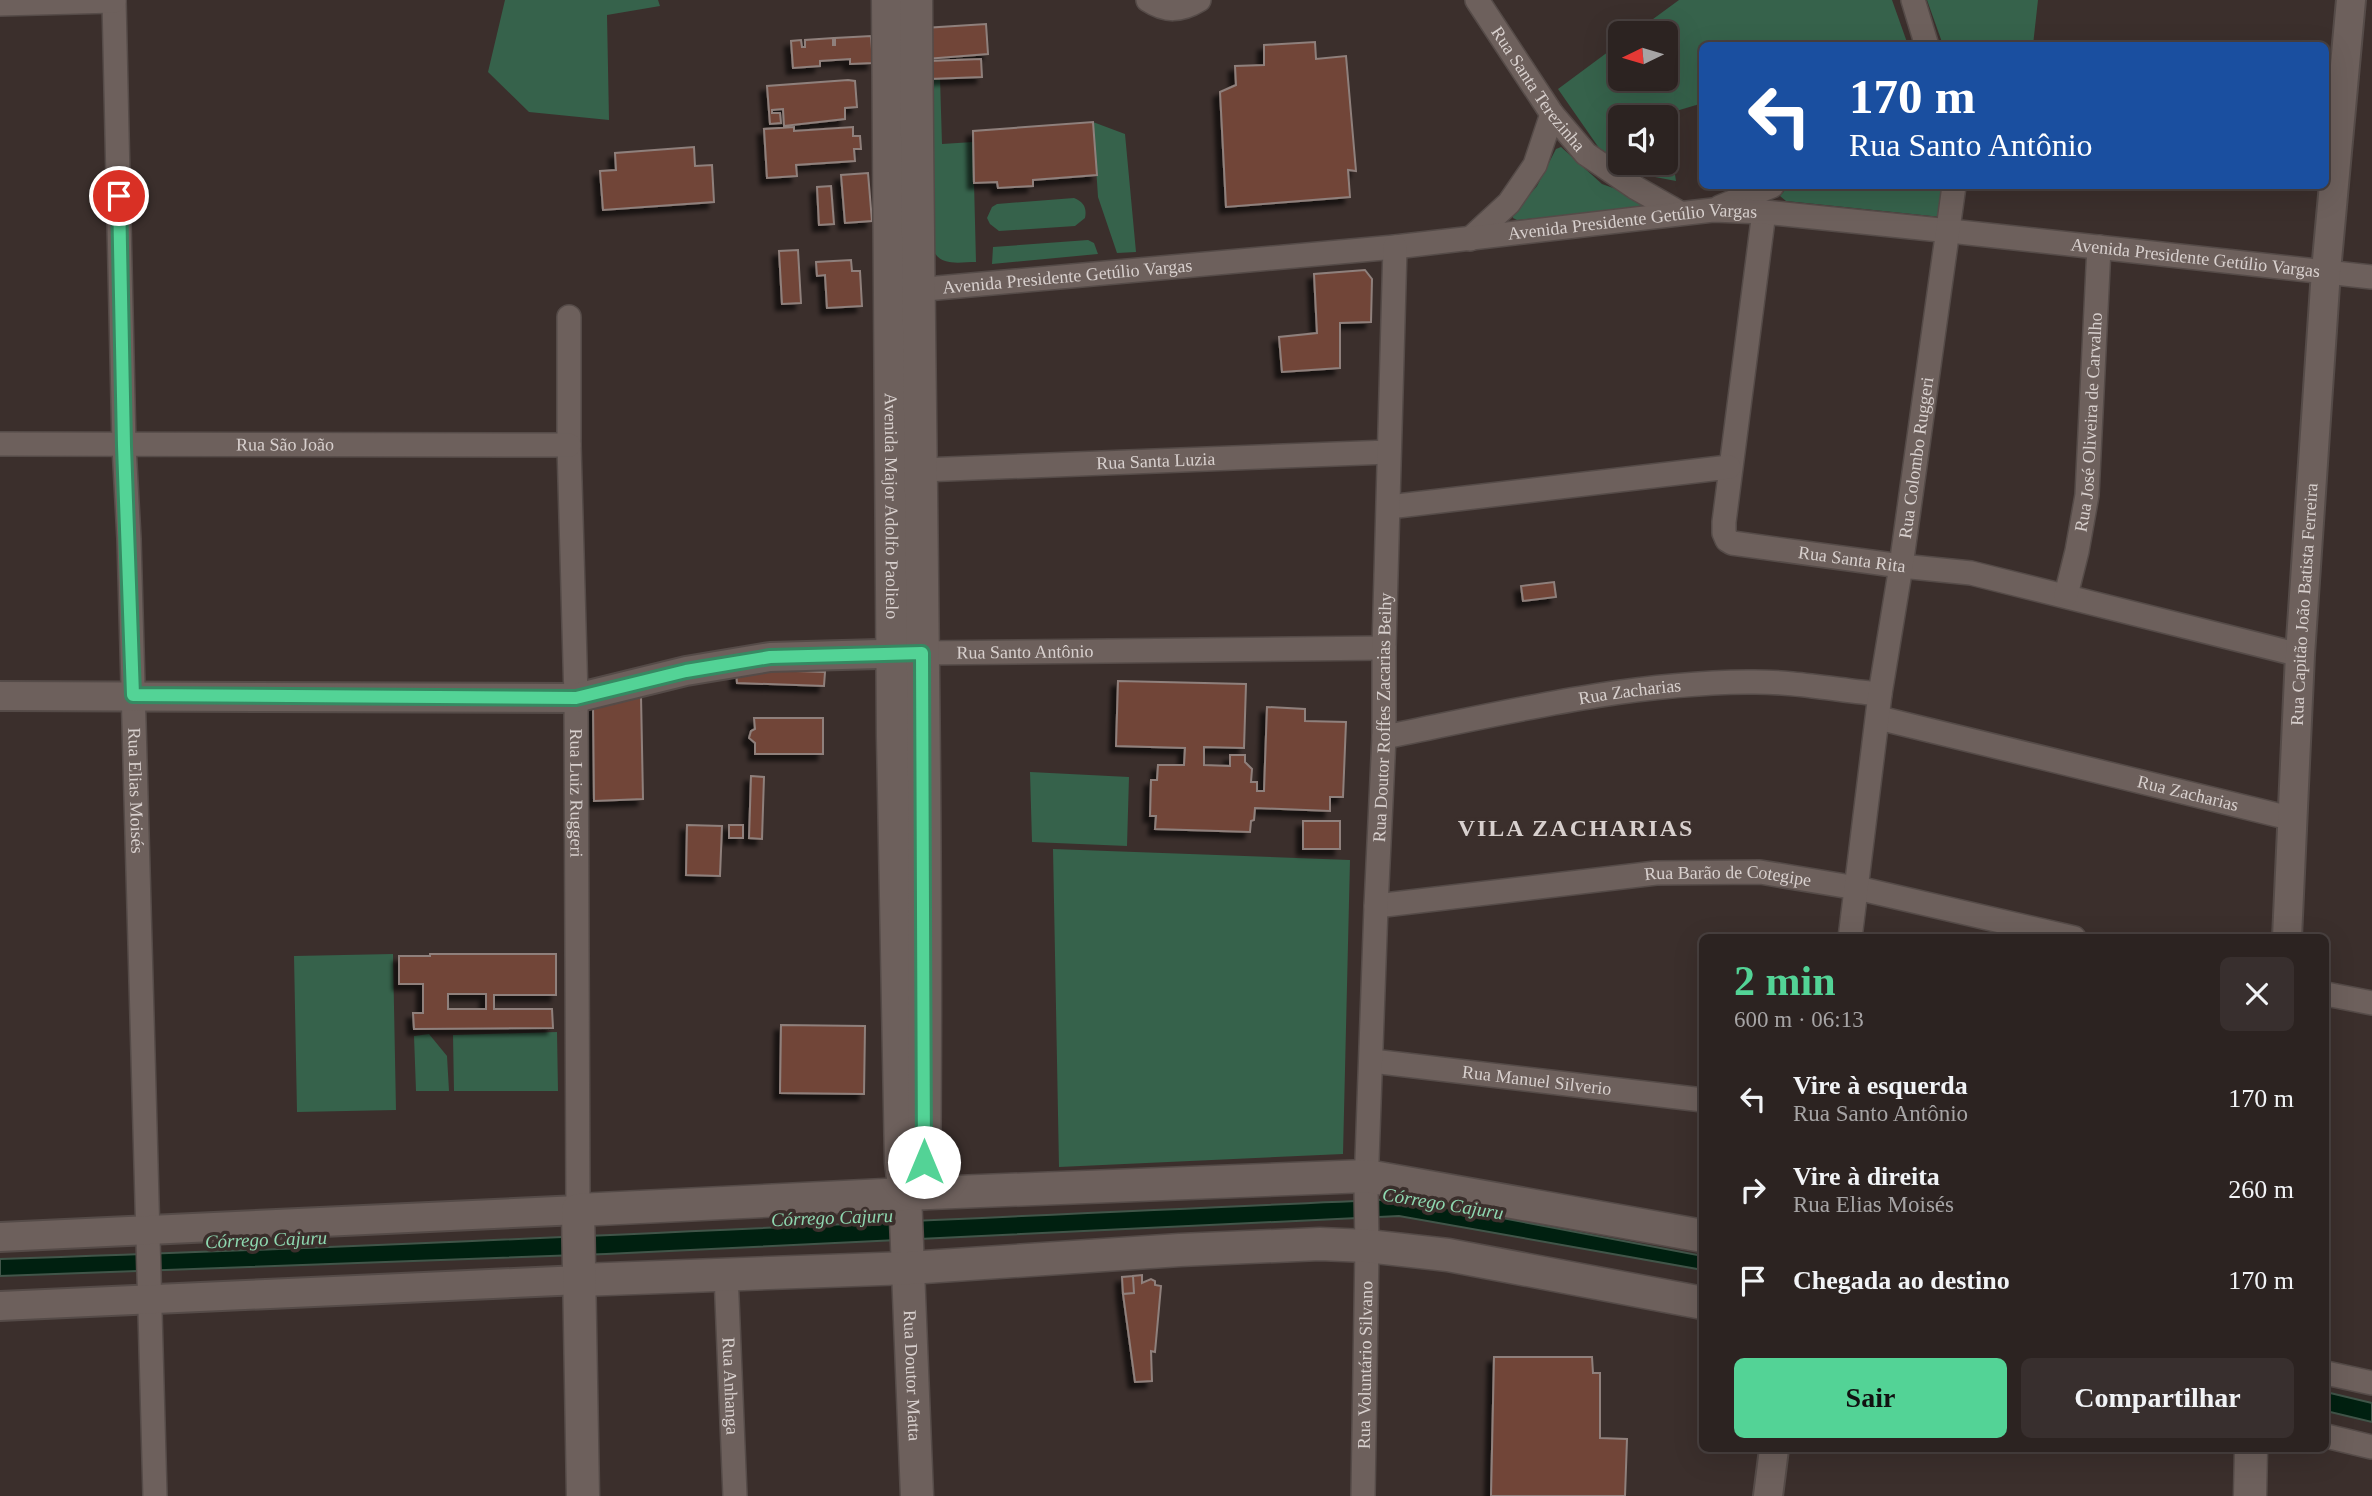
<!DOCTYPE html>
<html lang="pt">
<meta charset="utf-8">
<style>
:root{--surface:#2c2321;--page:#382f2e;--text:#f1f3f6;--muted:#a6a4a5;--line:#48403f;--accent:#53d396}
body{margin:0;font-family:"Times New Roman",serif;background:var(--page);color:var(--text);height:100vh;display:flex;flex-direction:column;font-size:26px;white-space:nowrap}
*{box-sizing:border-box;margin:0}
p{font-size:23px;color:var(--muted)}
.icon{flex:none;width:38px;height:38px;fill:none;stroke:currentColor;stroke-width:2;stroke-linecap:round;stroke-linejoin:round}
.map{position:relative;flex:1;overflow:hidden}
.side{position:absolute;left:1699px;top:934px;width:630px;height:518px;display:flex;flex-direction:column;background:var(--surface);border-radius:10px;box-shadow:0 7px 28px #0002,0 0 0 2px var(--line)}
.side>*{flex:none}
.banner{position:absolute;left:1699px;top:42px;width:630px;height:147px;border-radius:10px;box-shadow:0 7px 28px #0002,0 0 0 2px var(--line);background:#1a4fa0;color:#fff;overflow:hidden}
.needle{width:46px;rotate:265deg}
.controls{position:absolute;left:1608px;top:21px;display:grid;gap:14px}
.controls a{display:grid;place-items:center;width:70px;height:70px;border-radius:10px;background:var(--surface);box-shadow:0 7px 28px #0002,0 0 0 2px var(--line);font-size:35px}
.pin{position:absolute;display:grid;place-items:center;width:60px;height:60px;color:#fff;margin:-30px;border:4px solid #fff;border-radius:50%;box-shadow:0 2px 7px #0007}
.me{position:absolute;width:77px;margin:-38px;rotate:0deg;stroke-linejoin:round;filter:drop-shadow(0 0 5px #0008)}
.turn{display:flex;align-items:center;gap:24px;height:147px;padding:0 35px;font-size:32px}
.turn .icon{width:91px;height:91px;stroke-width:2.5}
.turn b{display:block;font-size:49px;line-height:60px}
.round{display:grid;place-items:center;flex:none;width:74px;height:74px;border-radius:10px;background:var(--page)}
.head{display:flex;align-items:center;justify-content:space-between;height:119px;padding:0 35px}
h1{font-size:42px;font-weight:800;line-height:52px;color:var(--accent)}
.cta{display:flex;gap:14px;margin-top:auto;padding:14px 35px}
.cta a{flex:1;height:80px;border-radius:10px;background:var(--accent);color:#111;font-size:28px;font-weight:800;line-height:80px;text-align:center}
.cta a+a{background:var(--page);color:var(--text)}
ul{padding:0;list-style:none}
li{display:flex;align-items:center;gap:21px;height:91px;padding:0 35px}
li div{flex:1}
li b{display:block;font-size:26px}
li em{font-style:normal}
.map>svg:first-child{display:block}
.green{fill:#36624b}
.water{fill:#002010;stroke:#415549;stroke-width:2}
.building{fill:#714539;stroke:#8f807c;stroke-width:2;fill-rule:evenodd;filter:url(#shadow)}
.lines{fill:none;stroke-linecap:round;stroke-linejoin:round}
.minor-casing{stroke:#554b48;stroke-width:26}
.tertiary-casing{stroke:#554b48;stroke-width:32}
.secondary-casing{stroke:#554b48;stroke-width:35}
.minor{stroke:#6d605c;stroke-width:23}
.tertiary{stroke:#6d605c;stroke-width:28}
.secondary{stroke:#6d605c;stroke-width:32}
.route-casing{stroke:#368962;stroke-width:18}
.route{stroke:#53d396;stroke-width:12}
.labels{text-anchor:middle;stroke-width:7;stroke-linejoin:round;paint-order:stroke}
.street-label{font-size:18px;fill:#d8d0ce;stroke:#3b2f2c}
.water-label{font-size:19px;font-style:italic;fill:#8ed8b0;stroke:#3b2f2c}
.district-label{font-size:24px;font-weight:bold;letter-spacing:2px;fill:#d8d0ce;stroke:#3b2f2c}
</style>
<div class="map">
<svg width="2372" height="1496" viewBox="0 0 2372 1496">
<defs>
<filter id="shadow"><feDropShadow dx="-6" dy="6" stdDeviation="2" flood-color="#0009"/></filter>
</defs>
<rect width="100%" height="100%" fill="#3b2f2c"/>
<path class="green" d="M 505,0 L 658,0 L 660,6 L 607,15 L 609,120 L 529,112 L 488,72 Z
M 1679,0 L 1892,0 L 1908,45 L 1703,46 L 1703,103 L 1666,114 L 1676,181 L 1655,177 L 1623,163 L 1666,163 L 1666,117 L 1620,117 L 1620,161 L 1599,148 L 1558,89 L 1620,43 L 1620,79 L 1666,79 L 1666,33 L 1634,33 Z
M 1927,0 L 2038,0 L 2033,45 L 1943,45 Z
M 940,78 L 942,144 L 973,142 L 976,262 C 960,262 941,267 933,250 L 929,79 Z
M 1093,122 L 1125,134 L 1136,252 L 1117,253 L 1098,197 Z
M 1561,147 L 1602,184 L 1644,199 L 1648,206 L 1644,208 L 1517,220 L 1513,218 L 1513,214 L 1537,186 L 1556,149 Z
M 1803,186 L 1943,186 L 1941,217 L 1786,201 L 1780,196 L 1786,189 Z
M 1074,198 C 1084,202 1087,208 1085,218 L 1075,226 L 999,231 L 990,224 L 987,218 L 992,207 L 997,204 Z
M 1088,240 L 1094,243 L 1098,254 L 992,264 L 993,247 Z
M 1030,772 L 1129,777 L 1127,846 L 1032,842 Z
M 1053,849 L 1350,860 L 1343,1154 L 1059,1167 Z
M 393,954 L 396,1110 L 297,1112 L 294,956 Z
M 557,1032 L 558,1091 L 454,1091 L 453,1035 Z
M 429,1034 L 447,1056 L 449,1091 L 416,1091 L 414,1036 Z"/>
<path class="water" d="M 1401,1199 L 1703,1256 L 1703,1270 L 1399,1216 L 606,1254 L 0,1276 L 0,1259 C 467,1244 934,1219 1401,1199 Z
M 2326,1392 L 2372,1403 L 2372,1422 L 2326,1411 Z"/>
<path class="building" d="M 986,24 L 988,54 L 926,59 L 924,28 Z
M 871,36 L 873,63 L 850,64 L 850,59 L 820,61 L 820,66 L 793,68 L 791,41 L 801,40 L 802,47 L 805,47 L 805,40 L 833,38 L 833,45 L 835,45 L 835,38 Z
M 1315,42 L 1316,59 L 1346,56 L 1356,171 L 1348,170 L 1350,197 L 1226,207 L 1220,92 L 1236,85 L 1235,66 L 1264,65 L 1264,45 Z
M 981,59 L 982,77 L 929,79 L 929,61 Z
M 848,80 L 855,81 L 857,107 L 845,108 L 845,119 L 784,126 L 783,109 L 772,110 L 772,113 L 780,113 L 781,123 L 770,124 L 767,86 Z
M 1093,122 L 1097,175 L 1033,180 L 1033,186 L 998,188 L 997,182 L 974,183 L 973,131 Z
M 794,127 L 794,131 L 853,127 L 853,136 L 860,136 L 861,149 L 854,149 L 855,161 L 796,165 L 797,176 L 767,178 L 764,129 Z
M 694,147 L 695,166 L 712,165 L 714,202 L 603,210 L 600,171 L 616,170 L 615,153 Z
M 868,173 L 872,221 L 845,223 L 841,175 Z
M 831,186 L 834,224 L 819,225 L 817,187 Z
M 798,250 L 801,303 L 782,304 L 779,251 Z
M 851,260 L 852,271 L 860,271 L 862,306 L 827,308 L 825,275 L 817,276 L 816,262 Z
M 1365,270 L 1372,279 L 1371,322 L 1340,323 L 1340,368 L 1282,372 L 1279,337 L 1317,333 L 1314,274 Z
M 1554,582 L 1556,597 L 1523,601 L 1521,586 Z
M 736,669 L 825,672 L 824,686 L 737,683 Z
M 1118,681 L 1246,684 L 1244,748 L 1204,747 L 1204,765 L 1230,766 L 1230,755 L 1245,755 L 1245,762 L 1252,769 L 1251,782 L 1257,782 L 1257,791 L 1264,791 L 1267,707 L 1305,709 L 1305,721 L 1346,722 L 1343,797 L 1330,797 L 1330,811 L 1255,808 L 1254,820 L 1251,821 L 1250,832 L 1155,829 L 1156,816 L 1150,816 L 1151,780 L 1157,780 L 1158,765 L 1184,765 L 1185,748 L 1116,746 Z
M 641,696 L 643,799 L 594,801 L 593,703 Z
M 754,718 L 823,718 L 823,754 L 755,754 L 755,743 L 749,738 L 751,731 L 755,729 Z
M 751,776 L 764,777 L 762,839 L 749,838 Z
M 1303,821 L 1340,821 L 1340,849 L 1303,849 Z
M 687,825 L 722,826 L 720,876 L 686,875 Z
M 729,825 L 743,825 L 743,838 L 729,838 Z
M 430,954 L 556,954 L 556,995 L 494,995 L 494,1009 L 552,1009 L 553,1028 L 414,1029 L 413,1013 L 423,1013 L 423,984 L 399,984 L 399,956 L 430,956 ZM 448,994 L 486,994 L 486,1009 L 448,1009 Z
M 781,1025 L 865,1026 L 864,1094 L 780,1093 Z
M 1142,1275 L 1142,1283 L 1151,1279 L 1155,1281 L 1155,1285 L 1161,1286 L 1155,1352 L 1151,1351 L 1152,1381 L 1135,1382 L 1123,1294 L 1134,1293 L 1133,1276 Z
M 1133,1276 L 1134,1293 L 1123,1294 L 1122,1277 Z
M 1494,1357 L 1592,1357 L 1593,1373 L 1600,1373 L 1600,1438 L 1627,1439 L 1625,1496 L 1491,1496 Z"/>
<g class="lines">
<defs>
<g id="minor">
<path id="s1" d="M 114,0 L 124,446 L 129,539 L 155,1496"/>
<path d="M 1148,0 C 1166,12 1181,11 1199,0"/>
<path id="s2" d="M 1477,0 L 1552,114 L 1586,154 L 1636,188 L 1680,213"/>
<path d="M 1913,0 L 1927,46"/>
<path d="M 0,4 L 114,1"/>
<path d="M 1720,207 L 1772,186"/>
<path id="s3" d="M 1764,212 L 1724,522 L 1724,533 L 1727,540 L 1732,543 L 1901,566 L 1971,573 L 2300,655"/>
<path d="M 1470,239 L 1509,203 L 1535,165 L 1552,114"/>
<path id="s4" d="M 904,291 L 1395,247 L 1713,210 L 1764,212 L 1950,231 L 2372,277"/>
<path id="s5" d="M 569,317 L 569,445 L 576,698 L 578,1210"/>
<path id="s6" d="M 0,444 L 569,445"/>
<path id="s7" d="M 922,470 L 1389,452"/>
<path d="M 1389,507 L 1729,467"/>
<path id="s8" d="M 2066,595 L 2077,551 L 2087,495 L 2099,247"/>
<path id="s9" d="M 922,653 L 1384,648"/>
<path id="s10" d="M 1879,718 L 2294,819"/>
<path id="s11" d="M 1384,737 C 1505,713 1624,683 1748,682 C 1791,681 1837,690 1880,694"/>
<path id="s12" d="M 1376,906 L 1656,873 L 1760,872 L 1857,888 L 2074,938"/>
<path id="s13" d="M 1850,938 L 1880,694 L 1901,566 L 1954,186"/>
<path d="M 2326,994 L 2372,1003"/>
<path id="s14" d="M 1372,1061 L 1703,1100"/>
<path id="s15" d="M 726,1274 L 735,1496"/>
<path d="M 2326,1373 L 2372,1383"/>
<path d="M 2326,1436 L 2372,1447"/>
<path id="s16" d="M 1363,1496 L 1367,1246 L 1366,1188 L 1376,906 L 1384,737 L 1384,648 L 1395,247"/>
</g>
<g id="tertiary">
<path d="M 0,696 L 576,698 L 686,671 L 770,657 L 915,653"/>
<path id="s17" d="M 2287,938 L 2300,655 L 2326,271 L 2351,0"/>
<path d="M 0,1237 L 578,1210"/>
<path d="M 0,1306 L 580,1280"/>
<path d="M 1768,1496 L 1774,1449"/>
</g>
<g id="secondary">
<path id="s18" d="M 888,0 L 893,737 L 901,1162 L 905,1194 L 917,1496"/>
<path d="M 916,0 C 918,398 928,796 924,1193"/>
<path d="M 580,1280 L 909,1268 L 1180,1250 L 1320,1244 L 1367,1246 L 1448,1255 L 1703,1303"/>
<path d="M 583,1496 L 578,1210 L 905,1194 L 1367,1176 L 1703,1236"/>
<path d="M 2250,1496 L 2251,1449"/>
</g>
</defs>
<use href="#minor" class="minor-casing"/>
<use href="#tertiary" class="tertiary-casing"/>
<use href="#secondary" class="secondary-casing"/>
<use href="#minor" class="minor"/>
<use href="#tertiary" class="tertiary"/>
<use href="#secondary" class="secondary"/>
</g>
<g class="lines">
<defs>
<path id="route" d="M 119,196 L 124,446 L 133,695 L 576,698 L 686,671 L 770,657 L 922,653 L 924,1162"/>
</defs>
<use href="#route" class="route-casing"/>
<use href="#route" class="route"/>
</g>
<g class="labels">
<g class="street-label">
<text dy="6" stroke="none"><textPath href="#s2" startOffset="108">Rua Santa Terezinha</textPath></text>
<text dy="6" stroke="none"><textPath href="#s4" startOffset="732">Avenida Presidente Getúlio Vargas</textPath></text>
<text dy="6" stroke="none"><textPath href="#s4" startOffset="1298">Avenida Presidente Getúlio Vargas</textPath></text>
<text dy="6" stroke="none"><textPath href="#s4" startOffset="164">Avenida Presidente Getúlio Vargas</textPath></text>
<text dy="6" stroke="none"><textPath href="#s8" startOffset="175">Rua José Oliveira de Carvalho</textPath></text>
<text dy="6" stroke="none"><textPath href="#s6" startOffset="285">Rua São João</textPath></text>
<text dy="6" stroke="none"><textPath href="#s13" startOffset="485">Rua Colombo Ruggeri</textPath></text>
<text dy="6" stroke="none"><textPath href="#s7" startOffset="234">Rua Santa Luzia</textPath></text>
<text dy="6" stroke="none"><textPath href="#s18" startOffset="506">Avenida Major Adolfo Paolielo</textPath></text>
<text dy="6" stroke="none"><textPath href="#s3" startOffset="458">Rua Santa Rita</textPath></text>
<text dy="6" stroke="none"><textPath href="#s17" startOffset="334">Rua Capitão João Batista Ferreira</textPath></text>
<text dy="6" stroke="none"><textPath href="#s9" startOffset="103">Rua Santo Antônio</textPath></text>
<text dy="6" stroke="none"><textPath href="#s11" startOffset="250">Rua Zacharias</textPath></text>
<text dy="6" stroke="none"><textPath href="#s16" startOffset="779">Rua Doutor Roffes Zacarias Beihy</textPath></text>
<text dy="6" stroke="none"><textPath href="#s1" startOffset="791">Rua Elias Moisés</textPath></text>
<text dy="6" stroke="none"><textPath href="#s5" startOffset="476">Rua Luiz Ruggeri</textPath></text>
<text dy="6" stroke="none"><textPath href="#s10" startOffset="318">Rua Zacharias</textPath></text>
<text dy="6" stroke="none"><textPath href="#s12" startOffset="354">Rua Barão de Cotegipe</textPath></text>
<text dy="6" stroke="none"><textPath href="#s14" startOffset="166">Rua Manuel Silverio</textPath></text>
<text dy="6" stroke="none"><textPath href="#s16" startOffset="131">Rua Voluntário Silvano</textPath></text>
<text dy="6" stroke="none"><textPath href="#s18" startOffset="1376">Rua Doutor Matta</textPath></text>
<text dy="6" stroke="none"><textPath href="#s15" startOffset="112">Rua Anhanga</textPath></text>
</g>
<g class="water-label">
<text transform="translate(1443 1203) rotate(9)" y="7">Córrego Cajuru</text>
<text transform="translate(832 1217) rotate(-2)" y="7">Córrego Cajuru</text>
<text transform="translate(266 1239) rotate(-2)" y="7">Córrego Cajuru</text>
</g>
<g class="district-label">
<text x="1576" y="836">VILA ZACHARIAS</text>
</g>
</g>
</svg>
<div class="controls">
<a><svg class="needle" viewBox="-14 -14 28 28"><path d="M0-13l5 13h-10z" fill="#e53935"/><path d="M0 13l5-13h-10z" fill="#a6a4a5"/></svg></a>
<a><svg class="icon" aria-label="sound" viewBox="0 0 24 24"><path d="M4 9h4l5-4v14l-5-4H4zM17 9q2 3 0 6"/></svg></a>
</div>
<div class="pin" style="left:119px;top:196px;background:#d93025"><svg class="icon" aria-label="arrive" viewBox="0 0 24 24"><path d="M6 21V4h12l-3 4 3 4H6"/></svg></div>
<svg class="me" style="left:924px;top:1162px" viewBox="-20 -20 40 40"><circle r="19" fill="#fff"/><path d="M0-13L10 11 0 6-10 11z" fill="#53d396"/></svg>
<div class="banner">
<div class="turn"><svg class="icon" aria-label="left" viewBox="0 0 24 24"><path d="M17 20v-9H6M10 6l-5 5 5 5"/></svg><div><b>170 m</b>Rua Santo Antônio</div></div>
</div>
<section class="side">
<div class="head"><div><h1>2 min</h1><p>600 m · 06:13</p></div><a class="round"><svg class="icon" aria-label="close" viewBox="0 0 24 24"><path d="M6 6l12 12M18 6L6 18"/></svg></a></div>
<ul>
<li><svg class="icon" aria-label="left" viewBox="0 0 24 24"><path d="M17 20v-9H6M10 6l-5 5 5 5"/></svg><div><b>Vire à esquerda</b><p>Rua Santo Antônio</p></div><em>170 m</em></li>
<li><svg class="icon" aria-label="right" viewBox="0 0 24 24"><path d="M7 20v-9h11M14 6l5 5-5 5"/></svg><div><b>Vire à direita</b><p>Rua Elias Moisés</p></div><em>260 m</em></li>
<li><svg class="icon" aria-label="arrive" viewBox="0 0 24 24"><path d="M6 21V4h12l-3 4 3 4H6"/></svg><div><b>Chegada ao destino</b></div><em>170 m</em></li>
</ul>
<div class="cta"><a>Sair</a><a>Compartilhar</a></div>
</section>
</div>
